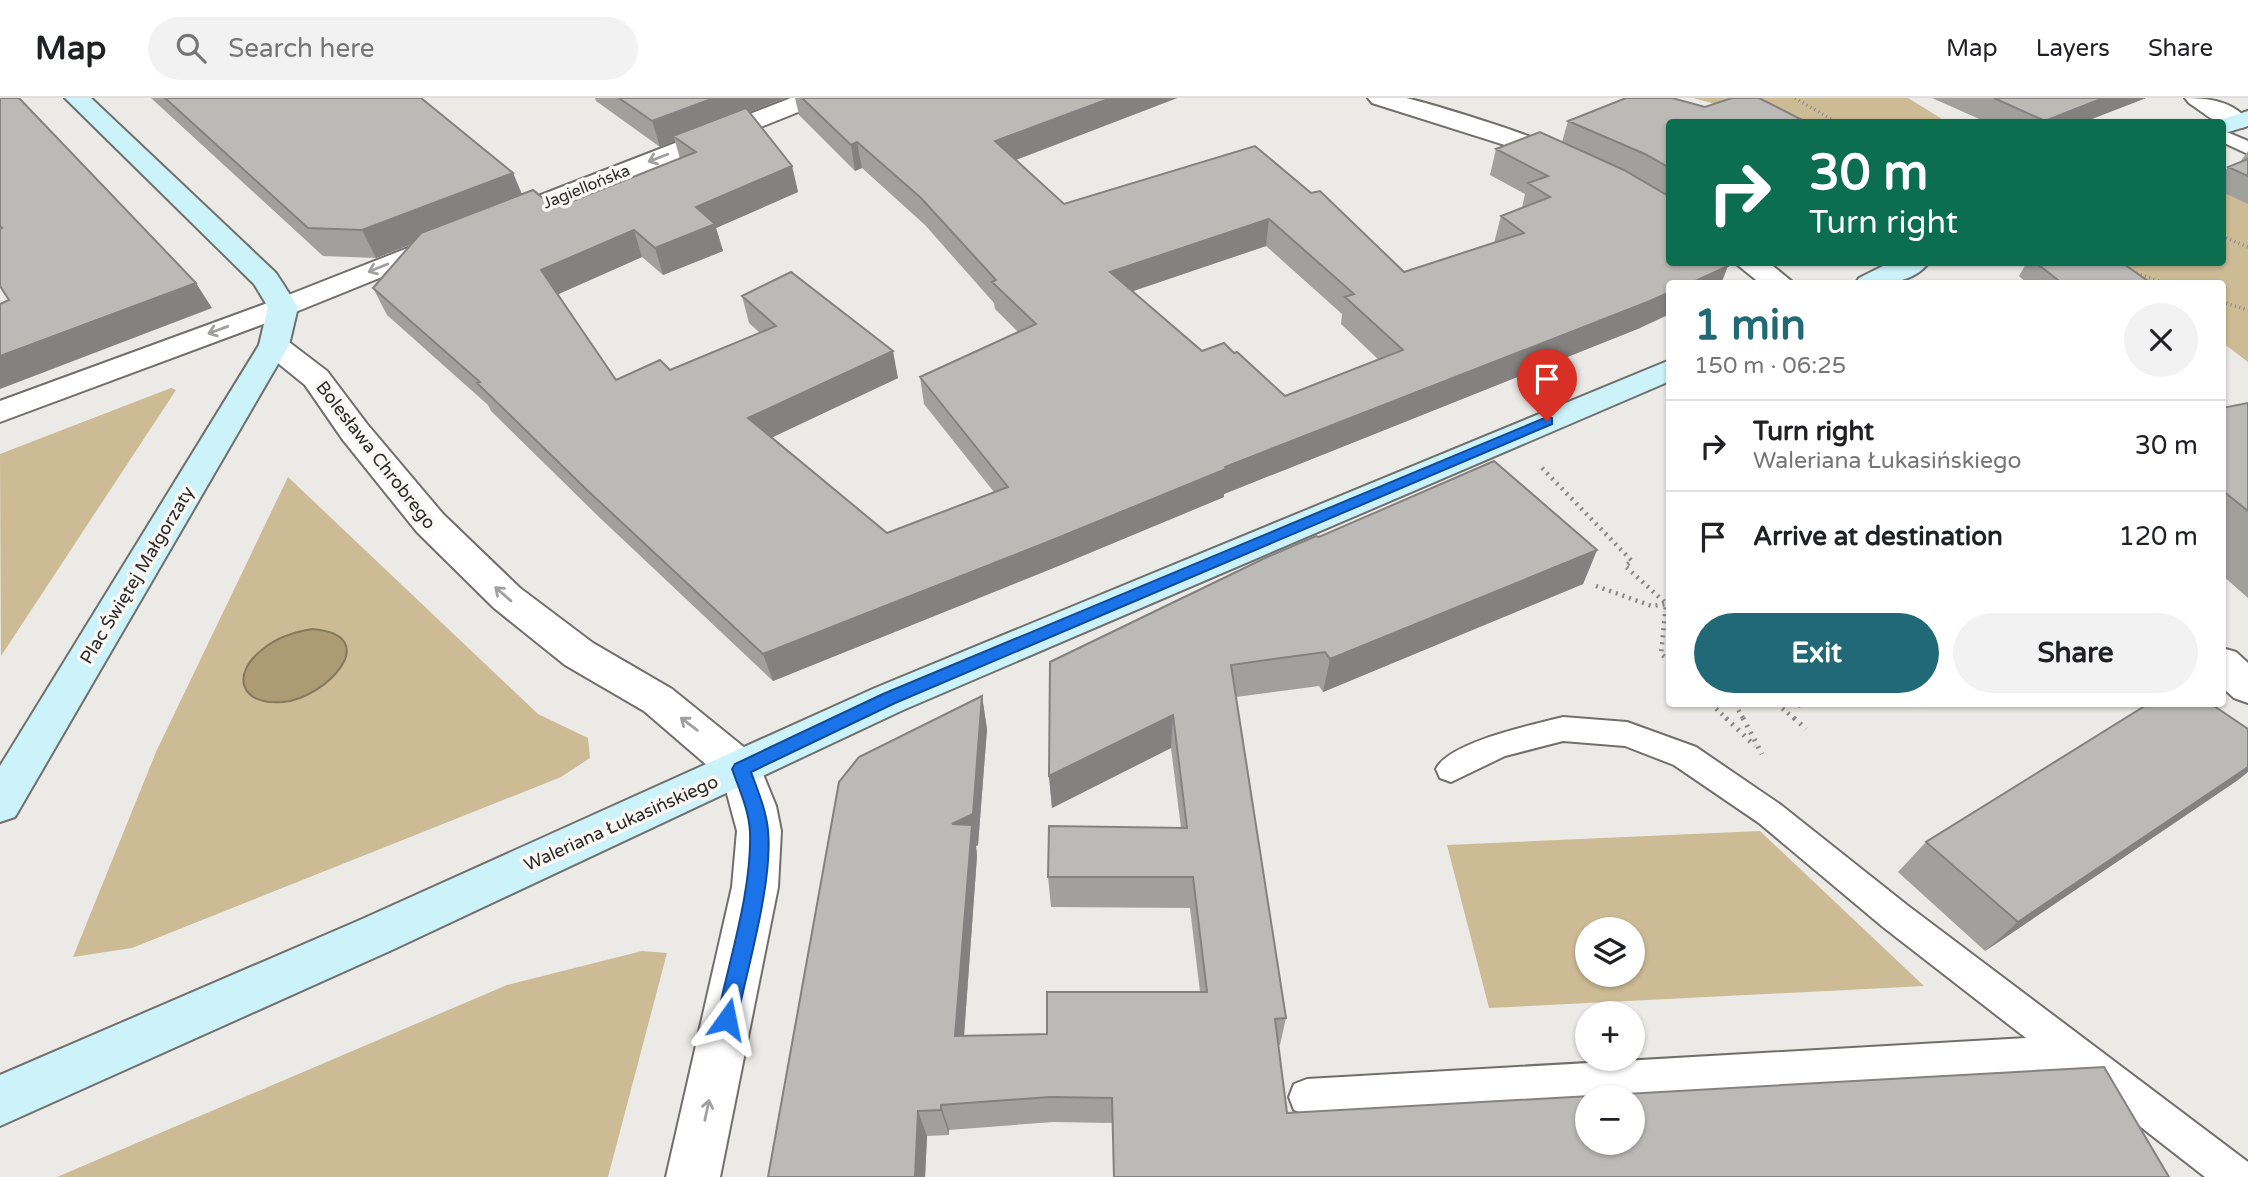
<!DOCTYPE html>
<meta charset="utf-8">
<style>
:root{--surface:#fff;--page:#f2f2f2;--text:#202124;--muted:#757577;--line:#e0e0e0;--accent:#216976}
body{margin:0;font-family:"Varela Round",sans-serif;background:var(--page);color:var(--text);height:100vh;display:flex;flex-direction:column;font-size:26px;white-space:nowrap}
*{box-sizing:border-box;margin:0}
p{font-size:23px;color:var(--muted)}
.icon{flex:none;width:38px;height:38px;fill:none;stroke:currentColor;stroke-width:2;stroke-linecap:round;stroke-linejoin:round}
.map{position:relative;flex:1;overflow:hidden}
.details{position:absolute;left:1666px;top:182px;width:560px;height:427px;display:flex;flex-direction:column;background:var(--surface);border-radius:7px;box-shadow:0 2px 5px #0004}
.details>*{flex:none}
.hud{position:absolute;left:1666px;top:21px;width:560px;height:147px;border-radius:7px;box-shadow:0 2px 5px #0004;background:#0b6e4f;color:#fff;overflow:hidden}
.fabs{position:absolute;left:1575px;top:819px;display:grid;gap:14px}
.fabs a{display:grid;place-items:center;width:70px;height:70px;border-radius:50%;background:var(--surface);box-shadow:0 2px 5px #0004;font-size:35px}
.pin{position:absolute;display:grid;place-items:center;width:60px;height:60px;color:#fff;margin:-72px -30px;border-radius:50% 50% 50% 0;rotate:-45deg;box-shadow:0 0 7px #0007}
.pin .icon{rotate:45deg}
.me{position:absolute;width:77px;margin:-38px;rotate:12deg;stroke-linejoin:round;filter:drop-shadow(0 0 5px #0008)}
.turn{display:flex;align-items:center;gap:24px;height:147px;padding:0 28px;font-size:32px}
.turn .icon{width:91px;height:91px;stroke-width:2.5}
.turn b{display:block;font-size:49px;line-height:60px}
.round{display:grid;place-items:center;flex:none;width:74px;height:74px;border-radius:37px;background:var(--page)}
.summary{display:flex;align-items:center;justify-content:space-between;height:119px;padding:0 28px}
h1{font-size:42px;font-weight:700;line-height:52px;color:var(--accent)}
.cta{display:flex;gap:14px;margin-top:auto;padding:14px 28px}
.cta a{flex:1;height:80px;border-radius:42px;background:var(--accent);color:#fff;font-size:28px;font-weight:700;line-height:80px;text-align:center}
.cta a+a{background:var(--page);color:var(--text)}
ul{padding:0;list-style:none}
li{display:flex;align-items:center;gap:21px;height:91px;padding:0 28px;border-top:2px solid var(--line)}
li div{flex:1}
li b{display:block;font-size:26px}
li em{font-style:normal}
header{display:flex;align-items:center;gap:42px;box-sizing:border-box;height:98px;padding:0 35px;background:var(--surface);border-bottom:2px solid var(--line)}
header strong{font-size:33px}
nav{display:flex;gap:38px;margin-inline-start:auto;font-size:24px}
.search{width:490px;height:63px;background:var(--page);display:flex;align-items:center;gap:18px;box-sizing:border-box;padding:0 24px;border-radius:38px;color:var(--muted);font-size:26px}
.map>svg:first-child{display:block}
.green{fill:#cdbb95;fill-rule:evenodd}
.water{fill:#ad9b74;stroke:#86795e;stroke-width:2}
.lines{fill:none;stroke-linecap:round;stroke-linejoin:round}
.lane-casing{stroke:#716f6c;stroke-width:4}
.street-casing{stroke:#716f6c;stroke-width:4}
.secondary-casing{stroke:#716f6c;stroke-width:4}
.path-far2{stroke:#898885;stroke-width:3.5;stroke-dasharray:1 3.5;stroke-linecap:butt}
.path-far1{stroke:#898885;stroke-width:4.5;stroke-dasharray:2 5;stroke-linecap:butt}
.path{stroke:#898885;stroke-width:5;stroke-dasharray:2 6;stroke-linecap:butt}
.lane{fill:#fff;fill-rule:evenodd}
.street{fill:#fff;fill-rule:evenodd}
.secondary{fill:#ccf3fa;fill-rule:evenodd}
.wall{fill:#a2a09d;fill-rule:evenodd}
.shaded-wall{fill:#848280}
.building{fill:#bcbab7;stroke:#848280;stroke-width:2;fill-rule:evenodd}
.oneway{stroke:#a0a09f}
.route{fill:#1a73e8;stroke:#114b97;stroke-width:2}
.labels{text-anchor:middle;stroke-width:7;stroke-linejoin:round;paint-order:stroke}
.far-street-label{font-size:16px;fill:#2c2b2a;stroke:#f9f7f4}
.street-label{font-size:18px;fill:#2c2b2a;stroke:#f9f7f4}
</style>
<header>
<strong>Map</strong>
<div class="search"><svg class="icon" aria-label="search" viewBox="0 0 24 24"><circle cx="10" cy="10" r="6"/><path d="M15 15l6 6"/></svg>Search here</div>
<nav><a>Map</a><a>Layers</a><a>Share</a></nav>
</header>
<div class="map">
<svg width="2248" height="1079" viewBox="0 0 2248 1079">
<rect width="100%" height="100%" fill="#ebeae6"/>
<path class="green" d="M 1693,0 L 1908,0 L 1947,24 L 1753,24 L 1719,7 Z
M 2248,61 L 2248,264 L 2223,245 L 2222,186 L 2139,185 L 2109,165 L 2222,164 L 2223,73 Z
M 171,290 L 176,292 L 1,558 L 0,356 Z
M 288,379 L 538,616 L 588,640 L 590,660 L 561,679 L 132,850 L 73,859 L 156,654 Z
M 1760,733 L 1924,888 L 1489,910 L 1447,747 ZM 1587,831 L 1633,831 L 1633,877 L 1587,877 Z
M 642,853 L 667,855 L 608,1079 L 57,1079 L 507,887 Z"/>
<path class="water" d="M 312,531 C 386,537 325,601 283,604 C 240,608 230,576 263,551 C 277,539 294,534 312,531 Z"/>
<g class="lines">
<defs>
<path id="lane" d="M 2222,32 L 2248,43 L 2248,56 L 2222,44 Z
M 1563,619 L 1627,624 L 1696,649 L 1781,707 L 1907,807 L 2248,1064 L 2248,1079 L 2205,1079 L 2069,973 L 1307,1017 L 1294,1012 L 1289,999 L 1294,986 L 1307,981 L 2026,940 L 1883,829 L 1759,725 L 1674,667 L 1625,648 L 1563,643 L 1505,658 L 1451,684 L 1440,680 L 1436,671 C 1449,644 1533,627 1563,619 Z"/>
<path id="street" d="M 791,0 L 825,0 L 821,5 L 509,129 L 499,131 L 489,129 L 485,123 L 489,117 Z
M 1368,0 C 1380,0 1394,0 1406,0 C 1432,6 1569,47 1580,63 L 1576,68 L 1567,71 L 1558,68 L 1527,54 L 1372,5 Z
M 2185,0 C 2207,0 2236,3 2248,24 L 2245,29 C 2224,34 2206,16 2189,5 Z
M 446,135 L 456,137 L 460,143 L 456,149 L 293,215 L 0,324 L 0,303 L 273,203 Z
M 1734,164 L 1768,164 L 1795,186 L 1761,186 Z
M 274,238 L 285,241 L 327,273 L 367,326 L 443,416 L 520,490 L 593,545 L 672,591 L 756,659 L 776,708 L 781,733 L 778,789 L 720,1079 L 666,1079 L 732,789 L 737,733 L 723,681 L 644,613 L 565,567 L 494,510 L 417,434 L 343,342 L 305,287 L 263,253 L 259,247 L 263,241 Z
M 2222,550 L 2236,554 L 2248,565 L 2248,605 L 2234,600 L 2222,589 Z"/>
<path id="secondary" d="M 65,0 L 91,0 L 276,175 L 298,209 L 289,247 L 15,719 L 0,724 L 0,668 L 259,247 L 268,209 L 254,186 Z
M 2248,13 L 2248,28 L 2222,36 L 2222,24 L 2213,24 Z
M 1891,164 L 1929,164 C 1913,187 1879,186 1855,186 L 1859,180 Z
M 1670,262 L 1670,283 L 903,612 L 392,852 L 0,1028 L 0,977 L 360,822 L 875,590 Z"/>
</defs>
<use href="#lane" class="lane-casing"/>
<use href="#street" class="street-casing"/>
<use href="#secondary" class="secondary-casing"/>
<path class="path-far2" d="M 1795,0 L 1836,24
M 2222,138 L 2248,149
M 2132,174 L 2168,186
M 2222,204 L 2248,212"/>
<path class="path-far1" d="M 1542,370 L 1632,463 L 1625,468 L 1670,509
M 1596,488 L 1652,508 L 1666,506 L 1661,556 L 1670,564
M 1711,606 L 1728,622
M 1735,606 L 1744,622
M 1777,606 L 1796,622"/>
<path class="path" d="M 1726,620 L 1755,648
M 1743,620 L 1762,656
M 1794,620 L 1806,631"/>
<use href="#lane" class="lane"/>
<use href="#street" class="street"/>
<use href="#secondary" class="secondary"/>
</g>
<path class="wall" d="M 151,0 L 421,0 L 513,75 L 522,96 L 555,110 L 680,61 L 675,43 L 660,49 L 596,3 L 595,0 L 785,0 L 749,14 L 792,68 L 798,94 L 716,130 L 723,153 L 663,177 L 642,159 L 558,196 L 616,282 L 670,272 L 760,235 L 749,225 L 742,198 L 898,280 L 772,339 L 887,435 L 994,394 L 924,306 L 920,279 L 1018,234 L 995,211 L 994,205 L 925,127 L 862,70 L 855,73 L 799,17 L 795,0 L 1177,0 L 1016,62 L 1064,106 L 1255,48 L 1404,174 L 1494,145 L 1501,118 L 1522,110 L 1525,96 L 1490,77 L 1496,51 L 1562,44 L 1568,23 L 1670,24 L 1670,164 L 1640,230 L 1224,396 L 1224,399 L 1051,471 L 773,583 L 599,419 L 491,313 L 488,307 L 387,217 L 373,190 L 412,146 L 376,160 L 323,158 ZM 1266,148 L 1342,216 L 1341,226 L 1379,262 L 1285,298 L 1234,255 L 1202,253 L 1132,193 Z
M 1932,0 L 2146,0 L 2084,24 L 1986,24 Z
M 2248,53 L 2248,106 L 2222,94 L 2222,77 L 2228,69 L 2240,64 Z
M 2027,164 L 2121,164 L 2152,186 L 2028,186 L 2019,178 Z
M 2248,305 L 2248,500 L 2222,477 L 2222,310 Z
M 1319,439 L 1597,452 L 1583,486 L 1323,594 L 1319,588 L 1236,599 L 1286,920 L 1280,947 L 1113,1025 L 1053,1024 L 949,1032 L 949,1037 L 927,1038 L 925,1079 L 768,1079 L 982,598 L 987,631 L 978,747 L 976,748 L 977,758 L 964,938 L 1047,936 L 1200,894 L 1190,810 L 1051,809 L 1048,779 L 1181,730 L 1171,650 L 1052,710 L 1049,678 Z
M 1793,606 L 1807,606 L 1799,610 Z
M 2238,682 L 1985,853 L 1898,774 L 1926,744 Z"/>
<path class="shaded-wall" d="M 714,0 L 785,0 L 678,42 L 673,38 L 675,43 L 660,49 L 652,23 Z
M 1111,0 L 1177,0 L 997,69 L 995,43 Z
M 2103,0 L 2146,0 L 2084,24 L 2044,24 L 2045,23 Z
M 857,44 L 862,70 L 855,73 L 851,47 Z
M 792,68 L 798,94 L 716,130 L 723,153 L 663,177 L 655,150 L 696,109 Z
M 513,75 L 524,102 L 376,160 L 362,132 Z
M 1269,121 L 1266,148 L 1110,201 L 1110,174 Z
M 634,132 L 642,159 L 552,199 L 541,172 Z
M 1728,168 L 1721,186 L 1689,186 Z
M 196,185 L 212,210 L 0,291 L 0,258 Z
M 1670,194 L 1670,216 L 1640,230 L 1224,396 L 1224,399 L 1051,471 L 773,583 L 763,556 L 1225,369 Z
M 893,253 L 898,280 L 756,347 L 748,320 Z
M 1597,452 L 1583,486 L 1323,594 L 1330,561 Z
M 982,598 L 987,631 L 978,747 L 976,748 L 977,758 L 962,965 L 955,938 L 952,726 Z
M 1173,617 L 1171,650 L 1052,710 L 1049,678 Z
M 2248,669 L 2248,674 L 2238,682 L 1985,853 L 2018,824 Z
M 941,1007 L 949,1032 L 949,1037 L 941,1012 Z
M 918,1013 L 927,1038 L 925,1079 L 915,1079 Z"/>
<path class="building" d="M 0,0 L 19,0 L 196,185 L 0,258 L 0,206 L 9,202 L 0,188 L 0,131 L 2,130 L 0,128 Z
M 165,0 L 421,0 L 513,75 L 362,132 L 308,130 Z
M 619,0 L 714,0 L 652,23 Z
M 802,0 L 1111,0 L 995,43 L 1064,106 L 1255,48 L 1311,95 L 1320,93 L 1404,174 L 1524,135 L 1501,118 L 1550,99 L 1528,85 L 1548,78 L 1496,51 L 1540,34 L 1624,72 L 1670,99 L 1670,164 L 1727,164 L 1728,168 L 1689,186 L 1670,186 L 1670,194 L 1650,203 L 1225,369 L 1226,371 L 1050,443 L 763,556 L 587,392 L 477,285 L 480,284 L 373,190 L 421,135 L 533,92 L 555,110 L 696,54 L 673,38 L 746,10 L 792,68 L 696,109 L 715,126 L 655,150 L 634,132 L 541,172 L 616,282 L 660,262 L 670,272 L 776,228 L 742,198 L 791,174 L 893,253 L 748,320 L 887,435 L 1008,389 L 920,279 L 1036,226 L 992,184 L 996,182 L 921,100 L 857,44 L 851,47 ZM 1269,121 L 1354,196 L 1345,199 L 1403,252 L 1285,298 L 1237,254 L 1234,255 L 1224,245 L 1202,253 L 1110,174 Z
M 1626,0 L 1672,0 L 1705,9 L 1732,0 L 1759,0 L 1806,24 L 1670,24 L 1670,70 L 1645,56 L 1568,23 Z
M 1994,0 L 2103,0 L 2045,23 Z
M 2248,61 L 2248,78 L 2228,69 Z
M 2035,164 L 2121,164 L 2152,186 L 2063,186 Z
M 2248,305 L 2248,413 L 2222,392 L 2222,310 Z
M 1494,363 L 1597,452 L 1330,561 L 1325,554 L 1231,567 L 1286,920 L 1275,921 L 1287,1015 L 2104,969 L 2169,1079 L 1114,1079 L 1112,1000 L 1050,999 L 941,1007 L 941,1012 L 918,1013 L 915,1079 L 768,1079 L 839,684 L 859,659 L 982,598 L 973,716 L 952,726 L 972,727 L 955,938 L 1047,936 L 1047,894 L 1207,894 L 1193,779 L 1048,779 L 1049,728 L 1187,730 L 1173,617 L 1049,678 L 1050,564 L 1263,461 L 1316,438 L 1319,439 ZM 1587,999 L 1633,999 L 1633,1045 L 1587,1045 Z
M 2148,606 L 2211,606 L 2248,631 L 2248,669 L 2018,824 L 1926,744 Z"/>
<defs><path id="oneway-shaft" d="M-6 0H5M1.5-3L5.5 0L1.5 3" fill="none" stroke-width="1.6" stroke-linecap="round" stroke-linejoin="round" transform="scale(1.75)"/></defs>
<g class="oneway">
<use href="#oneway-shaft" transform="translate(658 60) rotate(159)"/>
<use href="#oneway-shaft" transform="translate(378 170) rotate(158)"/>
<use href="#oneway-shaft" transform="translate(218 232) rotate(160)"/>
<use href="#oneway-shaft" transform="translate(503 496) rotate(-139)"/>
<use href="#oneway-shaft" transform="translate(689 626) rotate(-143)"/>
<use href="#oneway-shaft" transform="translate(707 1012) rotate(-78)"/>
</g>
<path class="route" d="M 1547,319 L 1552,320 L 1552,326 L 895,605 L 751,674 C 758,693 766,712 768,732 C 773,784 748,867 737,921 L 734,927 L 727,930 L 720,927 L 717,921 C 729,862 752,793 750,734 C 749,712 739,691 732,671 L 735,666 L 883,596 Z"/>
<g class="labels">
<g class="far-street-label">
<text transform="translate(586 88) rotate(-22)" y="6">Jagiellońska</text>
</g>
<g class="street-label">
<text transform="translate(376 357) rotate(52)" y="6">Bolesława Chrobrego</text>
<text transform="translate(137 477) rotate(-59)" y="6">Plac Świętej Małgorzaty</text>
<text transform="translate(621 725) rotate(-24)" y="6">Waleriana Łukasińskiego</text>
</g>
</g>
</svg>
<div class="fabs">
<a><svg class="icon" aria-label="layers" viewBox="0 0 24 24"><path d="M12 4l9 5-9 5-9-5zM3 14l9 5 9-5"/></svg></a>
<a>+</a>
<a>−</a>
</div>
<div class="pin" style="left:1547px;top:323px;background:#d93025"><svg class="icon" aria-label="arrive" viewBox="0 0 24 24"><path d="M6 21V4h12l-3 4 3 4H6"/></svg></div>
<svg class="me" style="left:727px;top:921px" viewBox="-20 -20 40 40"><path d="M0-17L14 15 0 8-14 15z" fill="#1a73e8" stroke="#fff" stroke-width="4"/></svg>
<div class="hud">
<div class="turn"><svg class="icon" aria-label="right" viewBox="0 0 24 24"><path d="M7 20v-9h11M14 6l5 5-5 5"/></svg><div><b>30 m</b>Turn right</div></div>
</div>
<section class="details">
<div class="summary"><div><h1>1 min</h1><p>150 m · 06:25</p></div><a class="round"><svg class="icon" aria-label="close" viewBox="0 0 24 24"><path d="M6 6l12 12M18 6L6 18"/></svg></a></div>
<ul>
<li><svg class="icon" aria-label="right" viewBox="0 0 24 24"><path d="M7 20v-9h11M14 6l5 5-5 5"/></svg><div><b>Turn right</b><p>Waleriana Łukasińskiego</p></div><em>30 m</em></li>
<li><svg class="icon" aria-label="arrive" viewBox="0 0 24 24"><path d="M6 21V4h12l-3 4 3 4H6"/></svg><div><b>Arrive at destination</b></div><em>120 m</em></li>
</ul>
<div class="cta"><a>Exit</a><a>Share</a></div>
</section>
</div>
